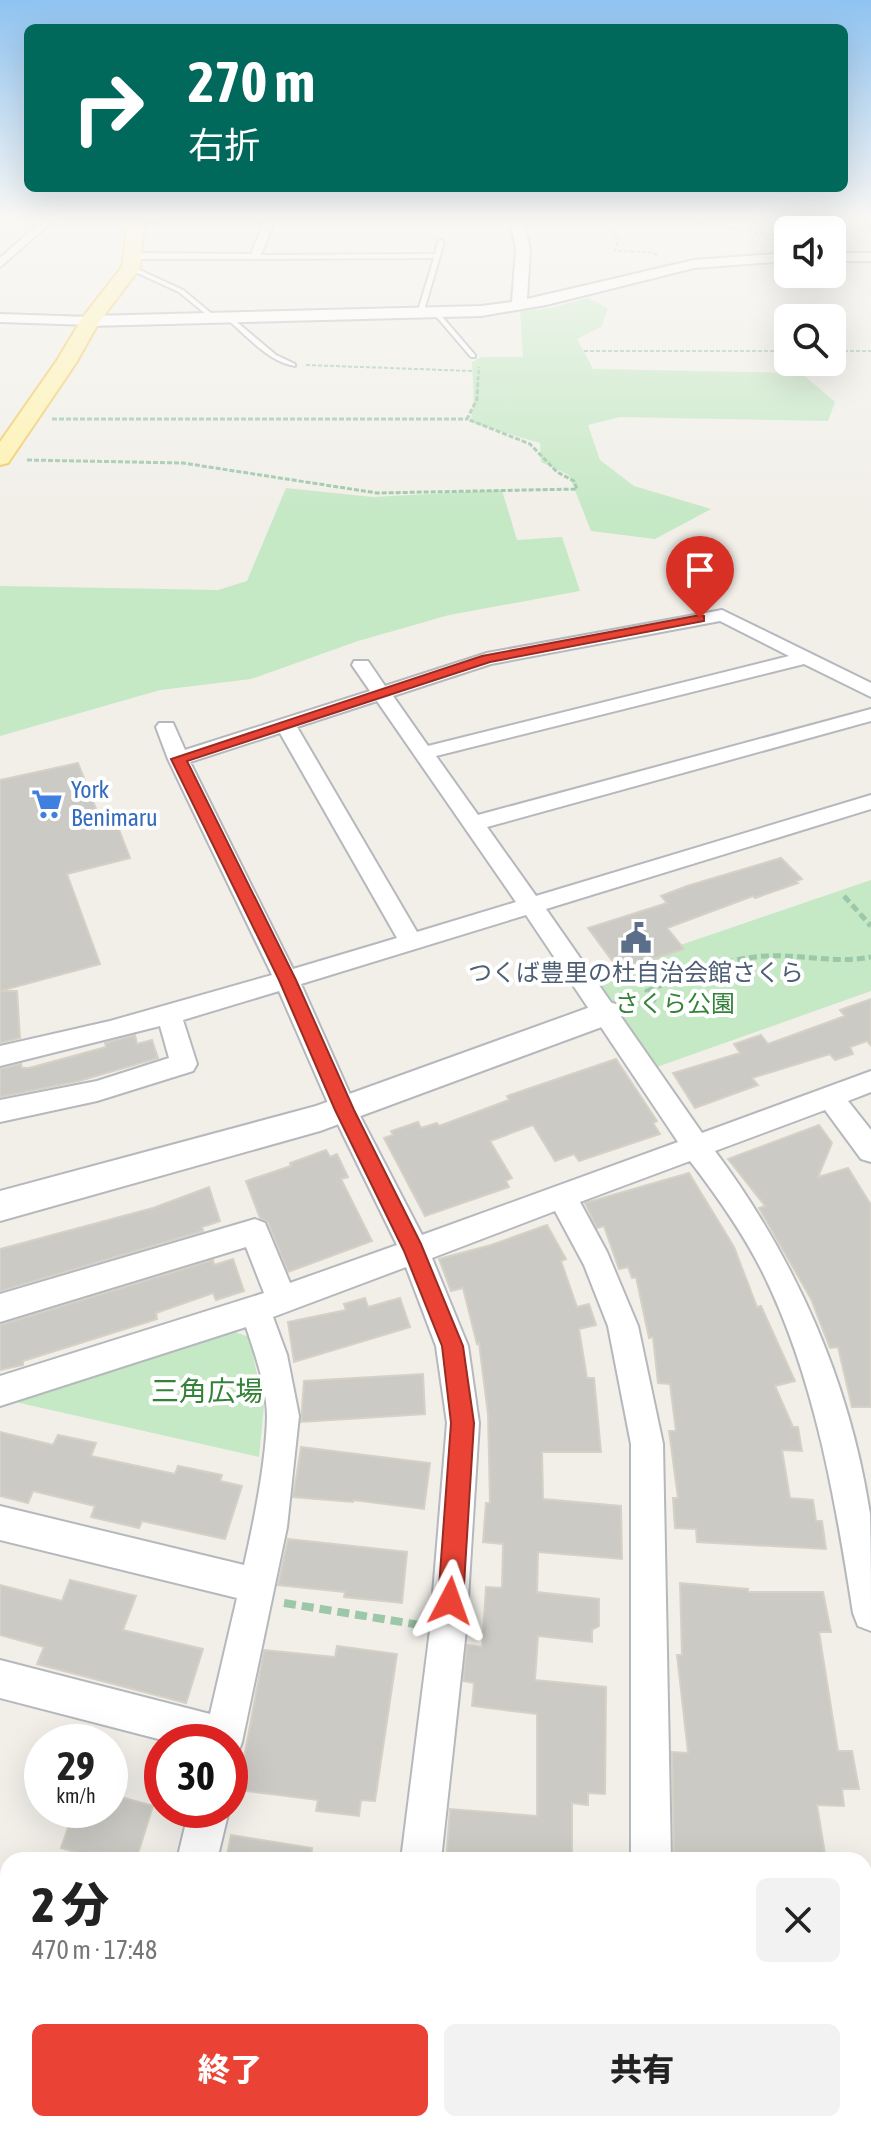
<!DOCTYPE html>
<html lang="ja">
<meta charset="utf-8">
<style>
:root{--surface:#fff;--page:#f2f2f2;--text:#222;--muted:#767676;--accent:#ea4335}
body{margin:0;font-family:"Asap Condensed","Noto Sans JP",sans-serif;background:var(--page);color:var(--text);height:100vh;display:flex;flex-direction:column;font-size:30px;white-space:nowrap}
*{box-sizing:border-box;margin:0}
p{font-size:26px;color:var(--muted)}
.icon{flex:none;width:44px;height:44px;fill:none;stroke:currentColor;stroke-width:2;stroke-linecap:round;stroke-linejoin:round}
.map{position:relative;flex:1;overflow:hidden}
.side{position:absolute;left:0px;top:1852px;width:872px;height:280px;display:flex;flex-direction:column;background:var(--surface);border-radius:24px 24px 0 0;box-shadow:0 8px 32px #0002}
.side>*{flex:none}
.banner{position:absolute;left:24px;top:24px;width:824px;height:168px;border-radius:12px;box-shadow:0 8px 32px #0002;background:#00695c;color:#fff;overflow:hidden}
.tools{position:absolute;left:774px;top:216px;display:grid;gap:16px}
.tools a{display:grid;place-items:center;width:72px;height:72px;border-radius:12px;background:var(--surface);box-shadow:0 8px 32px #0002;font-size:40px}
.speed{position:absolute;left:24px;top:1724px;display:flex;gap:16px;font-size:40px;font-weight:700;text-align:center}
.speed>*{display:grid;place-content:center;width:104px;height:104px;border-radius:50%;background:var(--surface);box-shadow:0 8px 32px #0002;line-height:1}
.speed small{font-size:20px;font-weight:400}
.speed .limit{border:12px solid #d22;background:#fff;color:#111}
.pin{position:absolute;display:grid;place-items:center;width:68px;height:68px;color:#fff;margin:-82px -34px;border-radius:50% 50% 50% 0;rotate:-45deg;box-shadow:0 0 8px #0007}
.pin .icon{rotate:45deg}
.me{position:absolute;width:88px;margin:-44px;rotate:4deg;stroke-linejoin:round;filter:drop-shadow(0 0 6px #0008)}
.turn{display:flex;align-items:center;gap:28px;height:168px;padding:0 32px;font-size:36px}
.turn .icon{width:104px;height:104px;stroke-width:2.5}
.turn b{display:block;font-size:56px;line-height:68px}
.round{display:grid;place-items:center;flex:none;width:84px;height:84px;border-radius:12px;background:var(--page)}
.summary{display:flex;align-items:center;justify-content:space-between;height:136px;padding:0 32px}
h1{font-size:48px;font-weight:800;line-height:60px}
.button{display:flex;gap:16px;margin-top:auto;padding:16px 32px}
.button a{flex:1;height:92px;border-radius:12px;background:var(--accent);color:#fff;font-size:32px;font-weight:800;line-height:92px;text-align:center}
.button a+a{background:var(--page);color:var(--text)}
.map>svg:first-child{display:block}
.green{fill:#c5e8c5}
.building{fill:#cccac5;stroke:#d6d1c6;stroke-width:2}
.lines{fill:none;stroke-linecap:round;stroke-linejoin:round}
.service-casing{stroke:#b5b8bc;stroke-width:4}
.minor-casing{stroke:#b5b8bc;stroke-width:4}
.tertiary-casing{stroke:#b5b8bc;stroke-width:4}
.primary-casing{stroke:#f2c960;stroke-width:4}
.path-far3{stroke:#9cc7a9;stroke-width:2;stroke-dasharray:4 2;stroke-linecap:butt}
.path-far2{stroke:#9cc7a9;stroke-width:3;stroke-dasharray:5 2;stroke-linecap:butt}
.path-far1{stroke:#9cc7a9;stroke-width:5;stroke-dasharray:8 4;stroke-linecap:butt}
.path{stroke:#9cc7a9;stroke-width:8;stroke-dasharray:12 6;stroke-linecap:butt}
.service{fill:#fff;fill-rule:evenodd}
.minor{fill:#fff;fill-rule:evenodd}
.tertiary{fill:#fff;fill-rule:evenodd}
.primary{fill:#fff2af;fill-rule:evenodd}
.route{fill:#ea4335;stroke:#982c22;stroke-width:2}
.labels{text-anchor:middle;stroke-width:8;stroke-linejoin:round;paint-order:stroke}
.shop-label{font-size:24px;fill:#366cbe;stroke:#fff;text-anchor:start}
.service-label{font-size:24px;fill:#4e5e75;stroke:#fff}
.park-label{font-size:24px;fill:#348238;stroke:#fff}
.near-park-label{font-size:28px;fill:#348238;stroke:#fff}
</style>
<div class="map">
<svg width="871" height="2132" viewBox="0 0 871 2132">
<rect width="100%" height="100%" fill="#f1efe8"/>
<path class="green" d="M 588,298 L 608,308 L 601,327 L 577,339 L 593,369 L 801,373 L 835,402 L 828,421 L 620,417 L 588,425 L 600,460 L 634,486 L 711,509 L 655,539 L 591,531 L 569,475 L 541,462 L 540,443 L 470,422 L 474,405 L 472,362 L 482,357 L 523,357 L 520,311 L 551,308 Z
M 286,488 L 373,497 L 502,490 L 517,540 L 562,537 L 580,591 L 449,615 L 358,641 L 251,679 L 160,690 L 0,736 L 0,586 L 218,590 L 247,581 Z
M 871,880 L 871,991 L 654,1068 L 590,976 Z
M 226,1329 L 249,1337 L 264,1406 L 259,1457 L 11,1401 Z"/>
<path class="building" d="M 78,763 L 104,829 L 118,827 L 130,858 L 67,874 L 100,964 L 0,991 L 0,780 Z
M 781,858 L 802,879 L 796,881 L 798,883 L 755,898 L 753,896 L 667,928 L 684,949 L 619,970 L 588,928 L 667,903 L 661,896 L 687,886 Z
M 0,991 L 17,991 L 20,1038 L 0,1043 Z
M 871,999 L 871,1046 L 867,1041 L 850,1047 L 853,1054 L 835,1060 L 830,1054 L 752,1078 L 758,1085 L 695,1108 L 673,1073 L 740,1053 L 734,1044 L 761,1035 L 768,1044 L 845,1016 L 840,1010 Z
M 135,1035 L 137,1044 L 152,1040 L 158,1058 L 79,1081 L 0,1097 L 0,1069 L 21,1064 L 22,1068 L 29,1068 L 106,1047 L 105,1043 Z
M 616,1059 L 657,1121 L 653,1123 L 660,1134 L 579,1161 L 574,1154 L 555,1161 L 533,1125 L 490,1141 L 512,1178 L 506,1181 L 509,1187 L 425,1216 L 384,1138 L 393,1135 L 391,1131 L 418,1122 L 421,1128 L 437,1123 L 439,1126 L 509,1100 L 507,1096 Z
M 819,1125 L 832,1143 L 818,1177 L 848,1168 L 871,1205 L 871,1407 L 852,1407 L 838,1347 L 830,1348 L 811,1299 L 759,1208 L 765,1206 L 728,1159 Z
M 326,1150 L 330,1157 L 337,1154 L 348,1177 L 341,1179 L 372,1241 L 288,1272 L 268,1222 L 260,1218 L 246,1181 L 291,1166 L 290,1163 Z
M 689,1173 L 734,1247 L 757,1307 L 761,1306 L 795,1381 L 775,1386 L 793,1427 L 798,1427 L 802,1451 L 782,1450 L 790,1498 L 813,1500 L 816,1521 L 822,1521 L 826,1549 L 697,1542 L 696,1529 L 675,1528 L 673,1498 L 678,1498 L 669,1431 L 676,1431 L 670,1384 L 658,1383 L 653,1337 L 649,1338 L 636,1277 L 632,1278 L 628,1267 L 619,1269 L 604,1226 L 597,1228 L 585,1203 Z
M 209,1187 L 220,1221 L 202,1227 L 203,1231 L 0,1291 L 0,1249 L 153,1208 Z
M 547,1225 L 566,1259 L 561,1261 L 577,1307 L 589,1304 L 596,1325 L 579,1329 L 587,1378 L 594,1378 L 601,1452 L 542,1452 L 543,1499 L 621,1506 L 622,1559 L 538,1552 L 537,1592 L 599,1599 L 599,1626 L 592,1630 L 592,1642 L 538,1636 L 535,1680 L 606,1687 L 605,1794 L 588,1793 L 588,1805 L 572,1803 L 572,1860 L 446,1860 L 450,1809 L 537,1816 L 537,1714 L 472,1706 L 474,1683 L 463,1681 L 467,1645 L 482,1647 L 486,1587 L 502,1588 L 503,1544 L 483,1542 L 486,1503 L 490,1503 L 488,1414 L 479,1343 L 477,1344 L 463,1288 L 451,1291 L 439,1259 L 491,1245 Z
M 233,1259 L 244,1291 L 216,1300 L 213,1293 L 156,1313 L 157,1319 L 23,1361 L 23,1365 L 0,1370 L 0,1325 L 213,1260 L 214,1265 Z
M 365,1298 L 368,1307 L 400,1298 L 410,1327 L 294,1362 L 288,1322 L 346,1310 L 344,1304 Z
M 423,1374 L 425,1414 L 301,1422 L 304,1381 Z
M 0,1432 L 53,1445 L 58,1435 L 96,1443 L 91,1456 L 175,1474 L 178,1466 L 222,1475 L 220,1481 L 242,1486 L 225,1539 L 142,1521 L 139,1528 L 91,1517 L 95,1506 L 33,1491 L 28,1503 L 0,1496 Z
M 301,1447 L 430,1463 L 424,1509 L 353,1500 L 353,1502 L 293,1497 Z
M 288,1539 L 407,1552 L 402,1603 L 344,1597 L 345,1592 L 278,1585 Z
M 70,1580 L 136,1596 L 123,1630 L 203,1649 L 186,1703 L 37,1664 L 44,1647 L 0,1635 L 0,1585 L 62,1601 Z
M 680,1583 L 748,1589 L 748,1592 L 823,1592 L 831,1632 L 819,1632 L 838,1751 L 852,1751 L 859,1789 L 842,1789 L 844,1806 L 817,1805 L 826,1860 L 674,1860 L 672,1752 L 688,1753 L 677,1655 L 682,1655 Z
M 337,1646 L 397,1654 L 375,1801 L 361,1800 L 359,1816 L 316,1811 L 318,1800 L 238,1790 L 264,1650 L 335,1657 Z
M 110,1794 L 153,1806 L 136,1860 L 103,1860 L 61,1848 L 74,1810 L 110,1810 Z
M 231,1835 L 312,1848 L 311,1860 L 226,1860 Z"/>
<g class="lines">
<defs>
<path id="service" d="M 134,220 L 271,220 L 136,221 Z
M 441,240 L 444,242 L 423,314 L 420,316 L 417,314 L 434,258 L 255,259 L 252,257 L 255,255 L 435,254 L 438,242 Z
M 131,266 L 183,290 L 218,319 L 213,320 L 179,292 L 129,269 Z
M 435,313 L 439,313 L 475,355 L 475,357 L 471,357 L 435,315 Z
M 228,318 L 232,318 L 276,355 L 295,364 L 295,366 C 269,362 248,337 228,320 Z"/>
<path id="minor" d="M 43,220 L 54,220 L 0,267 L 0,258 Z
M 265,220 L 275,220 L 259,259 L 133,259 L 127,256 L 133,253 L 251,254 Z
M 0,314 L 90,317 L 96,321 L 90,325 L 0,322 Z
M 722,610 L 871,683 L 871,697 L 804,664 L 436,756 L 478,815 L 871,709 L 871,721 L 487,827 L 536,896 L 871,795 L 871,809 L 546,909 L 702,1133 L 871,1071 L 871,1092 L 848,1101 L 871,1130 L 871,1162 L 861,1159 L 825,1110 L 715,1151 C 795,1258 850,1382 870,1514 C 871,1552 871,1593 871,1631 L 858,1626 L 853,1613 C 835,1498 815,1379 763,1273 C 743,1233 717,1196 690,1161 L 580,1202 L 607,1252 L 638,1326 L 663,1444 L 671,1860 L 631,1860 L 631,1444 L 608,1326 L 584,1265 L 555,1211 L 432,1258 L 468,1346 L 479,1423 L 466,1630 L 441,1860 L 401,1860 L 430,1630 L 447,1423 L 436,1346 L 406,1267 L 273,1317 L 287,1355 L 299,1416 L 287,1527 L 242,1742 L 237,1756 L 230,1758 L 230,1742 L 170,1742 L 0,1698 L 0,1660 L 210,1714 L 237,1598 L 0,1540 L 0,1506 L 244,1565 C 254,1521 266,1462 267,1417 C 267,1388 255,1354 246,1327 L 0,1406 L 0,1376 L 264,1293 L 246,1247 L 0,1322 L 0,1294 L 255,1219 L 265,1223 L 290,1283 L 397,1245 L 331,1110 L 279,991 L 183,1020 L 197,1064 L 193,1071 L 97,1101 L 0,1122 L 0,1100 L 97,1081 L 169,1058 L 160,1026 L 0,1066 L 0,1046 L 110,1021 L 272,975 L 168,759 L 156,727 L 159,723 L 173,723 L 185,750 L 370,691 L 352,665 L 354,661 L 368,661 L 385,686 L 487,653 ZM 720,621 L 789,656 L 428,746 L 393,696 L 491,664 ZM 377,701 L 516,902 L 417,932 L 297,727 ZM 280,733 L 397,938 L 293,969 L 190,762 ZM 526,915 L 678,1142 L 422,1235 L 357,1110 L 301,984 Z
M 189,1810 L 229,1810 L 217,1860 L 177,1860 Z
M 0,1992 L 8,1994 L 8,2038 L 0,2036 Z
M 114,2124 L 160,2124 L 159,2132 L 113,2132 Z
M 332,2124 L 399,2124 L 403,2132 L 336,2132 Z
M 630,2124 L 676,2124 L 676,2132 L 630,2132 Z"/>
<path id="tertiary" d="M 510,220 L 523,220 L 530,249 L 527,299 L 694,260 L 788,253 L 788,261 L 694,268 L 546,305 L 481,316 L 90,326 L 82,321 L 90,316 L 481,306 L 512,302 L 516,249 Z
M 832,253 L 871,253 L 871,261 L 832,261 Z
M 607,1001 L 618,1005 L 622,1013 L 618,1021 L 320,1131 L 0,1221 L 0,1191 L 316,1106 Z"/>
<path id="primary" d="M 128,220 L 144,220 L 140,268 L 99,322 L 76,363 L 8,463 L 0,465 L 0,442 L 56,362 L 83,317 L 122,267 Z"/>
</defs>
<use href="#service" class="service-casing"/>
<use href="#minor" class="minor-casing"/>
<use href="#tertiary" class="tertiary-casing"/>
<use href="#primary" class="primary-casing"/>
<path class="path-far3" d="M 601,220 L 619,239 L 615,251 L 651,252 L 659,256
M 683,220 L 788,238
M 584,351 L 788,351
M 832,351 L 871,351
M 306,365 L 472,371
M 478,380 L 479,367"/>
<path class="path-far2" d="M 52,419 L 467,419
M 27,460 L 183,463 L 377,493 L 577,489 L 574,481 L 557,472 L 530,444 L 467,419 L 477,399 L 478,378"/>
<path class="path-far1" d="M 844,896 L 871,926
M 630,1007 L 654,1000 L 647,991 C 685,976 724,958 766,956 C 801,954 836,964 871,957"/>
<path class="path" d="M 284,1603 L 420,1625"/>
<use href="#service" class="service"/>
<use href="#minor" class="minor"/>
<use href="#tertiary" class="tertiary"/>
<use href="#primary" class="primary"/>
</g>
<linearGradient id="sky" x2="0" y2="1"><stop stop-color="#8fc3f1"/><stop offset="0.42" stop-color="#f9f8f5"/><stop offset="1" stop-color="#f9f8f5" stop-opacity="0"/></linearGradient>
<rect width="871" height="518" fill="url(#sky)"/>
<path class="route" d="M 700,615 L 704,616 L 704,621 L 490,662 L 187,761 L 296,980 L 354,1110 L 421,1244 L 463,1346 L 474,1423 L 463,1601 L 459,1609 L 450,1613 L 442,1609 L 438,1601 L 451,1423 L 442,1346 L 404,1251 L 335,1110 L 279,980 L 171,759 L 482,656 Z"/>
<defs>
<symbol id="supermarket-bare" viewBox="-9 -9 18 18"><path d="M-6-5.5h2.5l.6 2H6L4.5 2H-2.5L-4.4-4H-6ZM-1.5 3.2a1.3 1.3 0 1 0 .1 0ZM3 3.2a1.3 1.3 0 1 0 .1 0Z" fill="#3f7fe0" stroke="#fff" stroke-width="2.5" paint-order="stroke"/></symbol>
<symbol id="civic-bare" viewBox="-9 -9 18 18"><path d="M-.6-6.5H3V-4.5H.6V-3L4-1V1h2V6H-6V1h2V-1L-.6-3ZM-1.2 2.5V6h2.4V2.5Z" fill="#5c6f8a" stroke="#fff" stroke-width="2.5" paint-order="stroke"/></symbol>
</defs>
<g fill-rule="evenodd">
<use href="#supermarket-bare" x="25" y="782" width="44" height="44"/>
<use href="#civic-bare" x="614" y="916" width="44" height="44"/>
</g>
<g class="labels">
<g class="shop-label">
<text x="71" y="798">York<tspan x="71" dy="28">Benimaru</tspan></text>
</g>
<g class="service-label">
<text x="636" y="981">つくば豊里の杜自治会館さくら</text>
</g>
<g class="park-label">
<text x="675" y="1012">さくら公園</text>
</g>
<g class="near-park-label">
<text x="207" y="1401">三角広場</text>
</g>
</g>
</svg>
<div class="tools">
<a><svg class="icon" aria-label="sound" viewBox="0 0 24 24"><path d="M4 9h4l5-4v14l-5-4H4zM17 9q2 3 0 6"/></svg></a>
<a><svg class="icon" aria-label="search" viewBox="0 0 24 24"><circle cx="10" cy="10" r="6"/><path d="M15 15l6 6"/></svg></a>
</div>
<div class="speed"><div>29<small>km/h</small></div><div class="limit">30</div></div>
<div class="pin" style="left:700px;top:618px;background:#d93025"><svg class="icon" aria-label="arrive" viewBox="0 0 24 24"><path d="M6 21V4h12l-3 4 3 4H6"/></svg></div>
<svg class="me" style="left:450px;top:1601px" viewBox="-20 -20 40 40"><path d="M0-17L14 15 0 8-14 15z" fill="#ea4335" stroke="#fff" stroke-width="4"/></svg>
<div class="banner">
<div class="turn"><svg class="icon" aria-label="right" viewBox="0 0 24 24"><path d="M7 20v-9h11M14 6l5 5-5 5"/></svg><div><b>270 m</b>右折</div></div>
</div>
<section class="side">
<div class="summary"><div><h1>2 分</h1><p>470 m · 17:48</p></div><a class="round"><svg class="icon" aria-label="close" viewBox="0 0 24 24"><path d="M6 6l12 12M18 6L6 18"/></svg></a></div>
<div class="button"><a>終了</a><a>共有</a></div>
</section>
</div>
